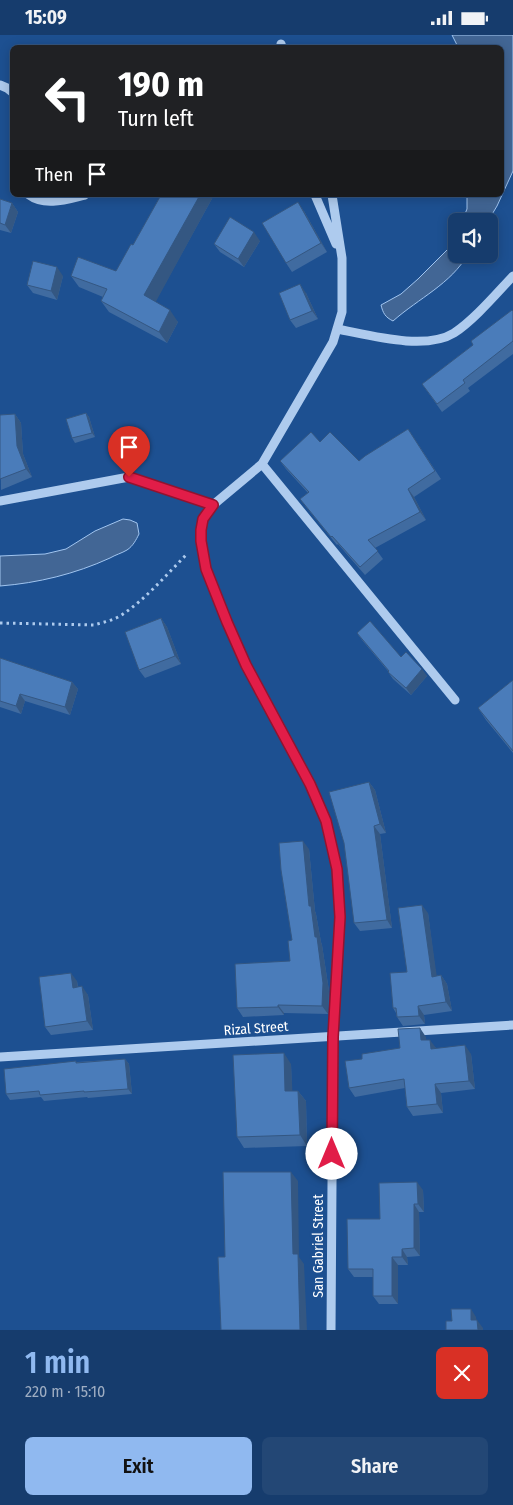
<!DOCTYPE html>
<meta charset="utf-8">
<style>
:root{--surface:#163c6d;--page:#234775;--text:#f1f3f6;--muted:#9eadc2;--line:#355680;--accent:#90b9f0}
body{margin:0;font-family:"Fira Sans Condensed",sans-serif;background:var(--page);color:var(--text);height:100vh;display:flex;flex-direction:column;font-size:19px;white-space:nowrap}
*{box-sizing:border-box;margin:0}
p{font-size:16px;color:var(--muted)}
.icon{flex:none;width:28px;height:28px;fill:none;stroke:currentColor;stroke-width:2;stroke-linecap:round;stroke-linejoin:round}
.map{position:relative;height:1295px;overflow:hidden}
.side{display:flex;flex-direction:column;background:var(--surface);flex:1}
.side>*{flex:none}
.banner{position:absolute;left:10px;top:10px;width:494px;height:152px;border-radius:8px;box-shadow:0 2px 12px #0003,0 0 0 1px var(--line);background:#202124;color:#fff;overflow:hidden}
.tools{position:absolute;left:448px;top:178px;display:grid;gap:10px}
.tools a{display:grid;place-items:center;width:50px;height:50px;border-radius:8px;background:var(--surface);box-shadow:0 2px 12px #0003,0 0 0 1px var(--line);font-size:25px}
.pin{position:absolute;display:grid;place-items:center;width:42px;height:42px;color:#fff;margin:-51px -21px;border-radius:50% 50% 50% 0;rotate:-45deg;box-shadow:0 0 5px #0007}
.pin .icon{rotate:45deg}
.me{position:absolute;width:55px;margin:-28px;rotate:0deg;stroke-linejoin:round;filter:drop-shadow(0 0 4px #0008)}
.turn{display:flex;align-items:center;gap:18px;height:105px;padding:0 25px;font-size:22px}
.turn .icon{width:65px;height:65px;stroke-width:2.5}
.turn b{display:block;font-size:35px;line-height:42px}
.then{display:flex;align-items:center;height:48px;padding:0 25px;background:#0003;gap:10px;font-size:19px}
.round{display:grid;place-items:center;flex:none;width:52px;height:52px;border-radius:8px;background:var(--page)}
.headline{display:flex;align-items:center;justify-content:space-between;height:85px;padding:0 25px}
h1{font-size:30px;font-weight:600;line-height:38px;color:var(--accent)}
.cta{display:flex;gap:10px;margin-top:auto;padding:10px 25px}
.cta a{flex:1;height:58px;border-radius:8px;background:var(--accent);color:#111;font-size:20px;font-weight:600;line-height:58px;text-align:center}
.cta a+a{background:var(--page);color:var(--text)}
.status{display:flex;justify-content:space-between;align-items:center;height:35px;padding:0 25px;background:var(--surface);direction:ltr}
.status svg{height:14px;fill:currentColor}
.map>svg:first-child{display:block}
.water{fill:#426695;stroke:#a1c5f0}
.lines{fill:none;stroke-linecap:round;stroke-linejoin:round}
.path{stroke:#aecbee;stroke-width:3;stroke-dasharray:2.5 4;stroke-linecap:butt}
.minor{stroke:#aecbee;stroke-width:9}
.wall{fill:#406ba0}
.shaded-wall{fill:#345782}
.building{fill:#4a7cba;stroke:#345782}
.route-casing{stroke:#92132f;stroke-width:12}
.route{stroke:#e11d48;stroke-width:9}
.labels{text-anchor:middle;stroke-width:5;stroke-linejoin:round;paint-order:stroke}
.street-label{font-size:14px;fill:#fff;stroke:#1d5091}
</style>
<div class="status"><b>15:09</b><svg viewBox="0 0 49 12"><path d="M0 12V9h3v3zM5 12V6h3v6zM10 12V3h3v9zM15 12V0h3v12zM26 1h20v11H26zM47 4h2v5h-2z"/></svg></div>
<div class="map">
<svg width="513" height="1295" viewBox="0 0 513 1295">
<rect width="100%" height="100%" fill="#1d5091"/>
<path class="water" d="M 452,0 L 513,0 L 513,136 L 497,171 L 488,186 L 462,186 L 467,174 L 467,160 L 501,160 L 501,12 L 458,12 Z
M 456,199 L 456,219 L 468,219 C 451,249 419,263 393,286 C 385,282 383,278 381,270 L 401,259 L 418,244 L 450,212 Z
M 123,484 L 130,485 L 137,488 L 139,499 C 136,505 133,511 127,515 C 122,518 115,520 110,523 C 75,539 38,548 0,551 L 0,521 L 45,519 L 66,514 L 95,496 Z"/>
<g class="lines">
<path class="path" d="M 0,588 L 94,590 C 104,587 115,585 123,579 C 147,563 167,539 188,518"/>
<path class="minor" d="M 281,9 L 282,12
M 0,50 L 7,53 L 12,57
M 29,160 C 45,172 68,164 85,160
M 315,160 L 336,209
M 337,294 C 369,300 425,316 454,298 C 474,285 496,259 513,241
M 262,429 L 455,665
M 0,466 L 129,442 L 213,470
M 0,1022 L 513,990
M 331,1295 L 333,1002 L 340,882 L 337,834 L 326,786 L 310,749 L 246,630 L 227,587 L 206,534 L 201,506 L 201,495 L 203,484 L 213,470 L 262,429 L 333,307 L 342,277 L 342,223 L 332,160"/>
</g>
<path class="wall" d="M 161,160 L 214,160 L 155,267 L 178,287 L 167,308 L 109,277 L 101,266 L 103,262 L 79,252 L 71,241 L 116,236 L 133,210 Z
M 0,164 L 12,168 L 18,177 L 11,198 L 0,195 Z
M 304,176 L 327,217 L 292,237 L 286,228 Z
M 260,206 L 244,232 L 220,217 L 214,209 Z
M 63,241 L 57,265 L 33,258 L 27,250 Z
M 306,258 L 318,284 L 296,293 L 290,285 Z
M 513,276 L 513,319 L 468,353 L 470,356 L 442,377 L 422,349 L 473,310 Z
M 86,378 L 89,382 L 95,402 L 75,408 L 72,403 Z
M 15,379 L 21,388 L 23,419 L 32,442 L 1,455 L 0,380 Z
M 408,394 L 441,444 L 414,462 L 426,485 L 375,513 L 383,524 L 365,540 L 338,509 L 337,510 L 306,472 L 300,464 L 308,458 L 286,434 L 280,426 L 320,407 L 359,426 Z
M 161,583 L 167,592 L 181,629 L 145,643 L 139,635 Z
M 357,598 L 401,622 L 427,641 L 411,660 L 393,644 L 388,637 L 388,636 L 362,605 Z
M 0,623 L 72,647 L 78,654 L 70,680 L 25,666 L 21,679 L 0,672 Z
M 513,645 L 513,718 L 486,685 L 478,673 Z
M 369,747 L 375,755 L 386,798 L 380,799 L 392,893 L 360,896 L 354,888 Z
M 309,814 L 315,876 L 316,879 L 321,907 L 322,910 L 329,956 L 328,979 L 284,978 L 284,980 L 243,982 L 237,973 L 290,926 L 292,905 Z
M 428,878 L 436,941 L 441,940 L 447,949 L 452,976 L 424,980 L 425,989 L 403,991 L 397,982 L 396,978 L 393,973 Z
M 77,946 L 78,952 L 88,960 L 93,995 L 51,1000 L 45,992 Z
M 426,1002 L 426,1005 L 436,1013 L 471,1019 L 475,1054 L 441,1058 L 443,1078 L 413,1081 L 407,1072 L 405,1053 L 355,1062 L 349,1053 L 362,1024 L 400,1013 Z
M 125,1024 L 129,1029 L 132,1059 L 88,1063 L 87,1062 L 44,1066 L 41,1062 L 10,1065 L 6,1059 L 77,1027 Z
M 291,1029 L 292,1056 L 298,1056 L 306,1066 L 307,1111 L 244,1113 L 237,1102 Z
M 423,1155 L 424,1177 L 419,1177 L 420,1221 L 407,1222 L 408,1230 L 398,1230 L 398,1269 L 379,1269 L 373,1261 L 373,1242 L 354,1242 L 348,1234 L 380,1184 Z"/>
<path class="shaded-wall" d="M 200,160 L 214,160 L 153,272 L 144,260 Z
M 298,167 L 304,176 L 327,217 L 321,208 Z
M 12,168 L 18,177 L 11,198 L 5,190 Z
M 254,197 L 260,206 L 244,232 L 238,224 Z
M 57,232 L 63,241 L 57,265 L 51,256 Z
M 300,249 L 306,258 L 318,284 L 312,276 Z
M 170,275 L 178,287 L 167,308 L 159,297 Z
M 86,378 L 89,382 L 95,402 L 92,398 Z
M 15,379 L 21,388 L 23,419 L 32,442 L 26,434 L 17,411 Z
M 408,454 L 414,462 L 426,485 L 420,477 Z
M 161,583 L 167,592 L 181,629 L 175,621 Z
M 422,634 L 427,641 L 411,660 L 406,653 Z
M 72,647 L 78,654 L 70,680 L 65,672 Z
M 20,659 L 25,666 L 21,679 L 16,671 Z
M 369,747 L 375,755 L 386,798 L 380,789 Z
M 374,791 L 380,799 L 392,893 L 387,885 Z
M 303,806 L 309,814 L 315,876 L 316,879 L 321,907 L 322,910 L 329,956 L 328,979 L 322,971 L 315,902 L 309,871 Z
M 422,870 L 428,878 L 438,950 L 432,942 Z
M 71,938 L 77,946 L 79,961 L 73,953 Z
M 441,940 L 447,949 L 452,976 L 446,967 Z
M 82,951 L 88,960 L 93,995 L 87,986 Z
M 278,970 L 284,978 L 284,980 L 278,972 Z
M 418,971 L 424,980 L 425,989 L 419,981 Z
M 420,993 L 426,1002 L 427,1014 L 421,1005 Z
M 430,1005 L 436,1013 L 437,1023 L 431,1014 Z
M 465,1010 L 471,1019 L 475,1054 L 469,1046 Z
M 284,1018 L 291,1029 L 293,1067 L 285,1056 Z
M 125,1024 L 129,1029 L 132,1059 L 128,1054 Z
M 435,1049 L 441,1058 L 443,1078 L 437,1069 Z
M 298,1056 L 306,1066 L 307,1111 L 300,1100 Z
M 291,1137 L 298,1146 L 299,1222 L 304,1229 L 307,1295 L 300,1295 L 293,1219 Z
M 417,1147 L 423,1155 L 424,1177 L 418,1169 Z
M 414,1169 L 419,1177 L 420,1221 L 414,1213 Z
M 402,1214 L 407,1222 L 408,1230 L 402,1222 Z
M 392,1222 L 398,1230 L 398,1269 L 392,1261 Z
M 471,1274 L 476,1282 L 477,1293 L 471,1285 Z
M 477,1285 L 483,1293 L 483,1295 L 478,1295 Z"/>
<path class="building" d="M 161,160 L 200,160 L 144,260 L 170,275 L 159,297 L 101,266 L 107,254 L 71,241 L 78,222 L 116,236 L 131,209 L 133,210 Z
M 0,164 L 12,168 L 5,190 L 0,188 Z
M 298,167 L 321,208 L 286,228 L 262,188 Z
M 230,182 L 254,197 L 238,224 L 214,209 Z
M 33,226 L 57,232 L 51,256 L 27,250 Z
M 300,249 L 312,276 L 290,285 L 279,258 Z
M 512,275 L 513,276 L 513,306 L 463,345 L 465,348 L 437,369 L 422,349 L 473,310 L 471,306 Z
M 86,378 L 92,398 L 72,403 L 66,384 Z
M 15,379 L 17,411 L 26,434 L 0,444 L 0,380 Z
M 408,394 L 435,436 L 408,454 L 420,477 L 368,505 L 378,516 L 360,532 L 332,501 L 331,502 L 300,464 L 309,457 L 280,426 L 311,397 L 320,407 L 330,397 L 359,426 L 365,421 Z
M 161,583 L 175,621 L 139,635 L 125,597 Z
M 370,586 L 401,622 L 406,617 L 422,634 L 406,653 L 388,637 L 389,636 L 357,598 Z
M 0,623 L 72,647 L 65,672 L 20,659 L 16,671 L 0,666 Z
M 513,645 L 513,716 L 478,673 Z
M 369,747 L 380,789 L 374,791 L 387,885 L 354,888 L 344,808 L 329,757 Z
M 303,806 L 309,871 L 311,871 L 315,902 L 317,902 L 323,948 L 322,971 L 278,970 L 278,972 L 237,973 L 235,929 L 290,926 L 288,906 L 292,905 L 281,835 L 279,808 Z
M 422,870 L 432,942 L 441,940 L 446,967 L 418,971 L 419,981 L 397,982 L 396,973 L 393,973 L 390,938 L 407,937 L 398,873 Z
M 71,938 L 73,953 L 82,951 L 87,986 L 45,992 L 39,942 Z
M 420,993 L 421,1005 L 430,1005 L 431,1014 L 465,1010 L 469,1046 L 435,1049 L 437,1069 L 407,1072 L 404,1044 L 349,1053 L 345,1026 L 362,1024 L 362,1019 L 400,1013 L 398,994 Z
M 284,1018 L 285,1056 L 298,1056 L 300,1100 L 237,1102 L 233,1020 Z
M 125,1024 L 128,1054 L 84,1057 L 84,1056 L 40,1060 L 39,1056 L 6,1059 L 4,1034 L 76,1026 L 76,1028 Z
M 223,1137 L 291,1137 L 293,1219 L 298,1219 L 300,1295 L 221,1295 L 218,1222 L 225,1222 Z
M 417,1147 L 418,1169 L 414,1169 L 414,1213 L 402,1214 L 402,1222 L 392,1222 L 392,1261 L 373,1261 L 373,1234 L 348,1234 L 347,1184 L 380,1184 L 379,1148 Z
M 451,1274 L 471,1274 L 471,1285 L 477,1285 L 478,1295 L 446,1295 L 446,1286 L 452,1286 Z"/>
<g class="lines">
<defs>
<path id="route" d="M 129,442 L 213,470 L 203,484 L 201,495 L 201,506 L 206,534 L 227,587 L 246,630 L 310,749 L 326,786 L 337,834 L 340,882 L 333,1002 L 332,1119"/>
</defs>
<use href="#route" class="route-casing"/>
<use href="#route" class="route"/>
</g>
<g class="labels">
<g class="street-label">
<text transform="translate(256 993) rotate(-4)" y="5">Rizal Street</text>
<text transform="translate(318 1211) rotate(-90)" y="5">San Gabriel Street</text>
</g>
</g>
</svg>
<div class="tools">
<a><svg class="icon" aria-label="sound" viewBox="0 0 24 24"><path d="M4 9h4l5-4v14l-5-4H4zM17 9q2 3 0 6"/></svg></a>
</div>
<div class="pin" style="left:129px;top:442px;background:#d93025"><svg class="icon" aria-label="arrive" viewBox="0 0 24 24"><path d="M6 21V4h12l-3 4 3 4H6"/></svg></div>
<svg class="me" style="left:332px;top:1119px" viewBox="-20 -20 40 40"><circle r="19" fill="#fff"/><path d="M0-13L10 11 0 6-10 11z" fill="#e11d48"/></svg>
<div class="banner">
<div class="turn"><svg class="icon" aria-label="left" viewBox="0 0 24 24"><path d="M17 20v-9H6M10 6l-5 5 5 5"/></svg><div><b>190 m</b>Turn left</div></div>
<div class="then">Then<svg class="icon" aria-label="arrive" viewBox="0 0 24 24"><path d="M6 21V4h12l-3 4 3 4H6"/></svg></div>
</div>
</div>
<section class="side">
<div class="headline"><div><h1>1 min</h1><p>220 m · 15:10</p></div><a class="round" style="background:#d93025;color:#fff"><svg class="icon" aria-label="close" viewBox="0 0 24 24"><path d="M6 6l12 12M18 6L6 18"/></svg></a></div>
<div class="cta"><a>Exit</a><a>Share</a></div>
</section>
